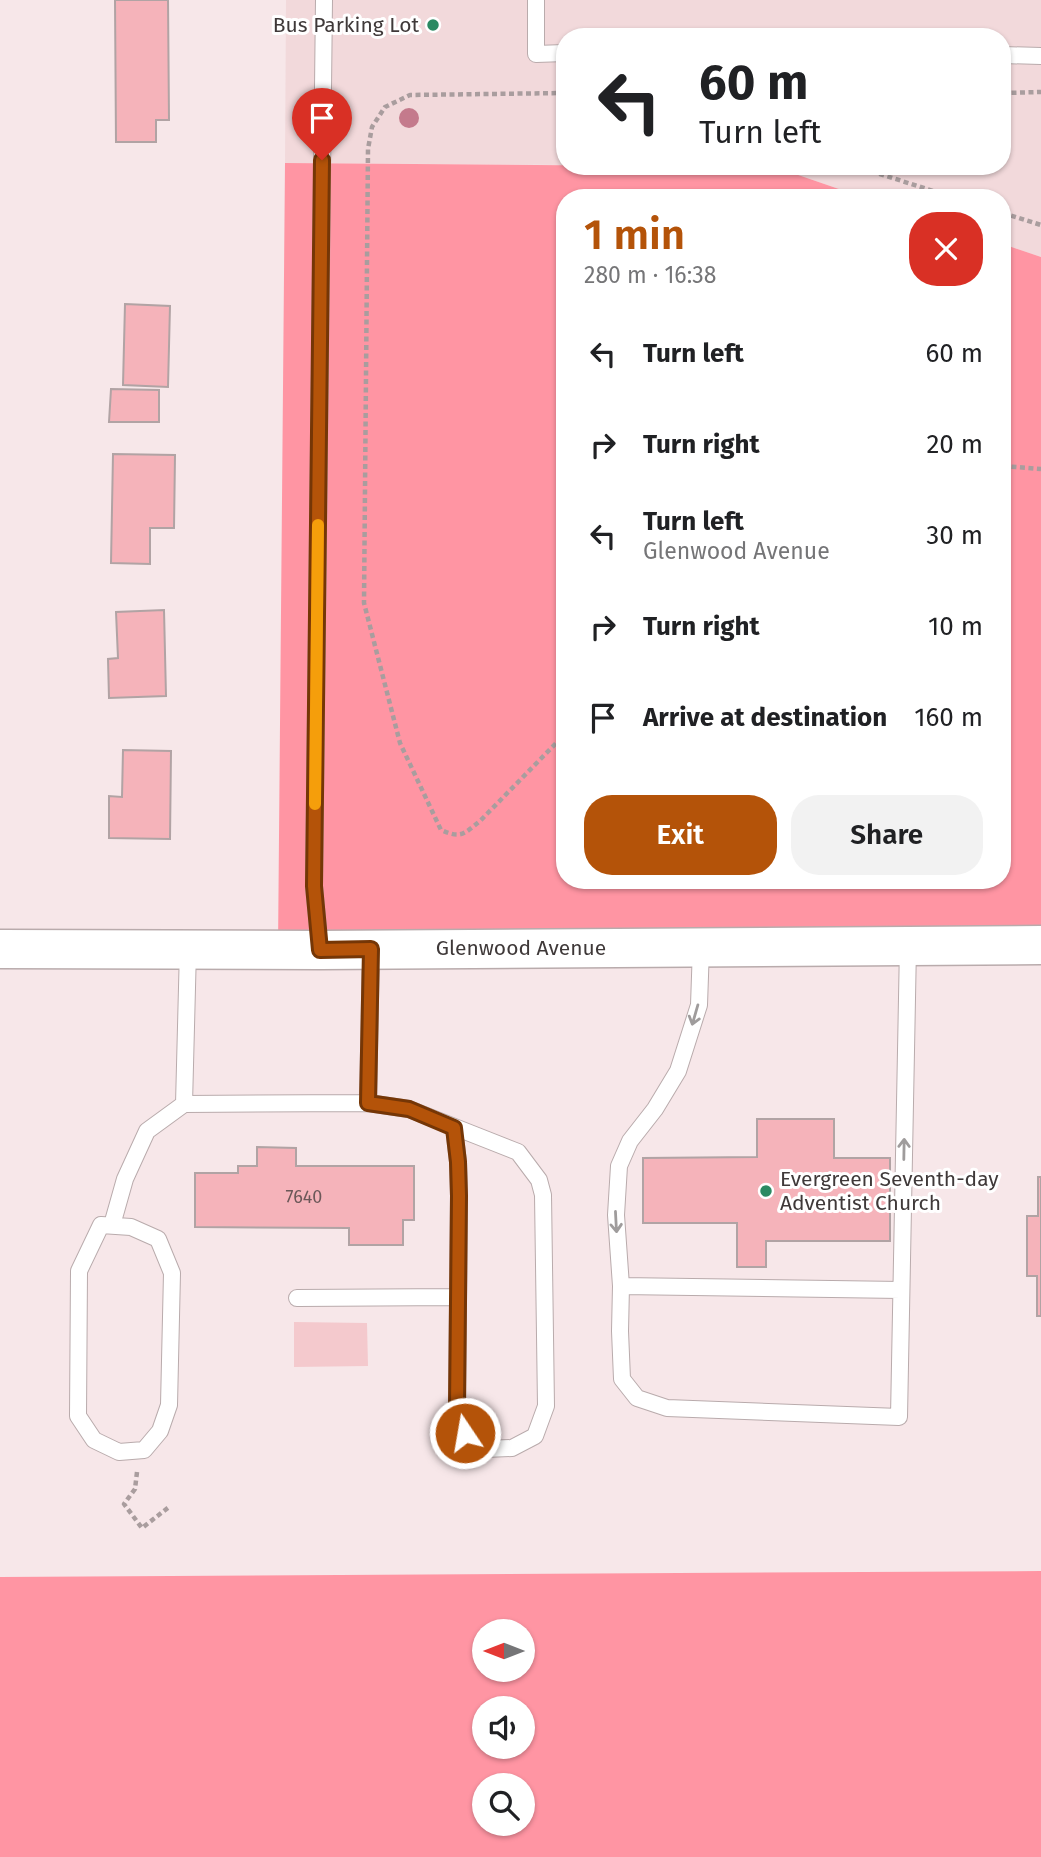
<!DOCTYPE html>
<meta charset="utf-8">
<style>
:root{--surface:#fff;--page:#f2f2f2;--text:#202124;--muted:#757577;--accent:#b45309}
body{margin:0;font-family:"Fira Sans",sans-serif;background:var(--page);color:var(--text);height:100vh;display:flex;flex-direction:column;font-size:26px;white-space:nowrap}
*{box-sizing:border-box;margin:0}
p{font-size:23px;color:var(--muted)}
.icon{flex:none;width:38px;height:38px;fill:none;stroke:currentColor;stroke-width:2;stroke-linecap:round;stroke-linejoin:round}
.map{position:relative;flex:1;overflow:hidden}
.panel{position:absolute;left:556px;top:189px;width:455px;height:700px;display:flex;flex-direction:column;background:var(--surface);border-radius:28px;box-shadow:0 2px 5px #0004}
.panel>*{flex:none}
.hud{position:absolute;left:556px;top:28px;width:455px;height:147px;border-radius:28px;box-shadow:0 2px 5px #0004;background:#fff;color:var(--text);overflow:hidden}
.needle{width:46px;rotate:270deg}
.buttons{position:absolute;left:472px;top:1619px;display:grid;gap:14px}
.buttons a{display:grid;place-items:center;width:63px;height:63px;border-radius:50%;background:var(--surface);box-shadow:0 2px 5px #0004;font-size:35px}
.pin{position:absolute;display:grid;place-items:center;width:60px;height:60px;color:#fff;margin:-72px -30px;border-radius:50% 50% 50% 0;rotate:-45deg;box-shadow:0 0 7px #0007}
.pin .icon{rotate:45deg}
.me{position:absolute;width:77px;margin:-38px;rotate:348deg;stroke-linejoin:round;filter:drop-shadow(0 0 5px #0008)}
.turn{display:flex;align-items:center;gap:24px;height:147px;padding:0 28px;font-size:32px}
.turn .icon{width:91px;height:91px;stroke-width:2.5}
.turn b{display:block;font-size:49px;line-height:60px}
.round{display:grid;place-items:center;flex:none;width:74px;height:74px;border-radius:28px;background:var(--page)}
.summary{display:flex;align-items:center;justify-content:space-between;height:119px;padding:0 28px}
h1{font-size:42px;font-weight:600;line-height:52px;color:var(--accent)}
.cta{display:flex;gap:14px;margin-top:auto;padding:14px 28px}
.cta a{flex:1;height:80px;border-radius:28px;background:var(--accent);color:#fff;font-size:28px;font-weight:600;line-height:80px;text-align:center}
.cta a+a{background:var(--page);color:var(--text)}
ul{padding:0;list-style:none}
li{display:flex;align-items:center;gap:21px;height:91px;padding:0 28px}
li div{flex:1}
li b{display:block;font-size:26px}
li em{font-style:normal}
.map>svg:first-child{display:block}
.built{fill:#f2d9db}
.green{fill:#f4c9cd}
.forest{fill:#ff95a3;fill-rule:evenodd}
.building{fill:#f5b3ba;stroke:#b1a3a4;stroke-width:2}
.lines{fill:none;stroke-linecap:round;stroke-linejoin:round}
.service-casing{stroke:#b9abac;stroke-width:18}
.tertiary-casing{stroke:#b9abac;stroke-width:41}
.path{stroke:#a99d9e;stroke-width:4.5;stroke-dasharray:5 3.5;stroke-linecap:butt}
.service{stroke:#fff;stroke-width:16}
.tertiary{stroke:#fff;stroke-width:38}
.tree{fill:#c47a8c}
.oneway{stroke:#9f9c9c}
.route-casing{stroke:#753606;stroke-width:18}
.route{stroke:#b45309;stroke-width:12}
.slow{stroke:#f59e0b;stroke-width:12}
.poi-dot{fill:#2b8a63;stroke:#fff;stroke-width:2.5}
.labels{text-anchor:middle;stroke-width:6;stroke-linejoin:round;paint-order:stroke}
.number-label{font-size:18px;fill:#6c5859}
.poi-label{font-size:21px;fill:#3f3939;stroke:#fff;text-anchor:end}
.street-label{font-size:21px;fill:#3f3939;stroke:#fff}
</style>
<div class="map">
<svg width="1041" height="1857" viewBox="0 0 1041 1857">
<rect width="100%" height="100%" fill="#f7e7e9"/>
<path class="built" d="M 286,0 L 1041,0 L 1041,257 L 1003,244 L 1003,198 L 865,198 L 775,167 L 654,166 L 1003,166 L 1003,37 L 565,37 L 565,165 L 285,163 Z"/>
<path class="green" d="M 294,1322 L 367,1323 L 368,1366 L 294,1367 Z"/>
<path class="forest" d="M 285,163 L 775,167 L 865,198 L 565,198 L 565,880 L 1003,880 L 1003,244 L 1041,257 L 1041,945 L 278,949 Z
M 1041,1571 L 1041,1857 L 0,1857 L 0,1577 ZM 485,1631 L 523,1631 L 523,1670 L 485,1670 ZM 485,1708 L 523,1708 L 523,1746 L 485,1746 ZM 485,1785 L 523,1785 L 523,1824 L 485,1824 Z"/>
<path class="building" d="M 115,0 L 168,0 L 169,120 L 156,120 L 156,142 L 116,142 Z
M 125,304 L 170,306 L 168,387 L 123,385 Z
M 111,389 L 159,390 L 159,422 L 109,422 Z
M 113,454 L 175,455 L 174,528 L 150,528 L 150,564 L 111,563 Z
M 164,610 L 166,696 L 109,698 L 108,659 L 118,658 L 116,612 Z
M 123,750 L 171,751 L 170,839 L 109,838 L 109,796 L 122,797 Z
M 757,1119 L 834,1119 L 834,1158 L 890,1158 L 890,1241 L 766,1241 L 766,1267 L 737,1267 L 737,1223 L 643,1223 L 643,1158 L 757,1157 Z
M 257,1147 L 296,1148 L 296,1166 L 414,1166 L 414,1220 L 403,1220 L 403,1245 L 349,1245 L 349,1228 L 195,1227 L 195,1173 L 238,1173 L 238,1166 L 257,1166 Z
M 1038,1177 L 1041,1177 L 1041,1316 L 1037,1316 L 1037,1276 L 1027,1276 L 1027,1216 L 1038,1216 Z"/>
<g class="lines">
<defs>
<path id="service" d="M 536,0 L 536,54 L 565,53
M 1003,55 L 1041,56
M 701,947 L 699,1005 L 678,1071 L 655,1109 L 630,1141 L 619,1166 L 616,1215 L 621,1286 L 620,1331 L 622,1379 L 637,1398 L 667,1408 L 899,1417 L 908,946
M 188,949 L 184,1104 L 368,1103 L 371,949
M 320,950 L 314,886 L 324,0
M 368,1103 L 409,1109 L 518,1152 L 539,1180 L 543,1195 L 546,1406 L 535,1436 L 512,1448 L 485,1449 L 465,1433 L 457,1408 L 459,1196 L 458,1162 L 454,1128
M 101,1225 L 131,1227 L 158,1239 L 172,1273 L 169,1405 L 160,1431 L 144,1450 L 119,1452 L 94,1440 L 78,1416 L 79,1271 Z
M 112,1225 L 125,1179 L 147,1131 L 184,1104
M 621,1286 L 901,1290
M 297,1298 L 458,1297"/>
<path id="tertiary" d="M 0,949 L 320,950 L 1041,945"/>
</defs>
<use href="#service" class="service-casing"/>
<use href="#tertiary" class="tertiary-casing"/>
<path class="path" d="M 565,93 L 410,95 L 385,107 L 372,127 L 368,149 L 364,603 L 400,743 L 441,830 C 461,839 464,834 480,821 L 565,734
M 1003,93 L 1041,92
M 855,166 L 955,198
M 1003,213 L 1041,225
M 1003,466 L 1041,469
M 137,1472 L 135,1489 L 124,1504 L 142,1528 L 169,1507"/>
<use href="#service" class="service"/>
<use href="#tertiary" class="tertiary"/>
</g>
<circle class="tree" cx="409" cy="118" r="10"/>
<defs><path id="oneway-shaft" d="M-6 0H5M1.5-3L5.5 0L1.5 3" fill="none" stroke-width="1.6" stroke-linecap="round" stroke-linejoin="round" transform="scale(1.75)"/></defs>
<g class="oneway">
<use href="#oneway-shaft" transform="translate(695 1015) rotate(106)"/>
<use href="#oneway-shaft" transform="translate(904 1149) rotate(-89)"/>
<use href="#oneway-shaft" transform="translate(616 1222) rotate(87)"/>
</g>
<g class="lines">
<defs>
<path id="route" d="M 322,160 L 314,886 L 320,950 L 371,949 L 368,1103 L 409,1109 L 454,1128 L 458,1162 L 459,1196 L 457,1408 L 465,1433"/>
</defs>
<use href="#route" class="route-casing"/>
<use href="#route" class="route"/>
<path class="slow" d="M 315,804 L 318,525"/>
</g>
<g class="poi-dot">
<circle cx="433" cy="25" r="7"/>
<circle cx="766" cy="1191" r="7"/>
</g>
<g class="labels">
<g class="number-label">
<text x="304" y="1203">7640</text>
</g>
<g class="poi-label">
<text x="419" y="32">Bus Parking Lot</text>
<text x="780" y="1186" text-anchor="start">Evergreen Seventh-day<tspan x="780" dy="24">Adventist Church</tspan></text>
</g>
<g class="street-label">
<text x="521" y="955">Glenwood Avenue</text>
</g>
</g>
</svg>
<div class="buttons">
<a><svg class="needle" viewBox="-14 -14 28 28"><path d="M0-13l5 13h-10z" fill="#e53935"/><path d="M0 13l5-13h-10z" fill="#757577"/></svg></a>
<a><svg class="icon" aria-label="sound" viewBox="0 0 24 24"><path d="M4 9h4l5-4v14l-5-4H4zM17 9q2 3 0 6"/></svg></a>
<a><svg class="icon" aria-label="search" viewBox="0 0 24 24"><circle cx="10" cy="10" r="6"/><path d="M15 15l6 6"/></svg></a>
</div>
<div class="pin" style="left:322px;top:160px;background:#d93025"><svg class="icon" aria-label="arrive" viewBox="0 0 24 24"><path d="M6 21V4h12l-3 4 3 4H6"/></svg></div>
<svg class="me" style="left:465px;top:1433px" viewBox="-20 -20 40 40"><circle r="17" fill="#b45309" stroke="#fff" stroke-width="3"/><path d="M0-11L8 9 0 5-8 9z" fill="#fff"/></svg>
<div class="hud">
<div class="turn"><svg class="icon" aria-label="left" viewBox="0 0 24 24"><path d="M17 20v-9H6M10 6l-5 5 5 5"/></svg><div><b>60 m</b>Turn left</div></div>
</div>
<section class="panel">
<div class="summary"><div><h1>1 min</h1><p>280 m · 16:38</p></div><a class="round" style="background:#d93025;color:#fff"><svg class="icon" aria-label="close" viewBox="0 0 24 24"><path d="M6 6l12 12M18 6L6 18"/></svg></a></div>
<ul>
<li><svg class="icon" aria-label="left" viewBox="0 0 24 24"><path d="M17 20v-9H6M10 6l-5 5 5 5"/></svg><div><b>Turn left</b></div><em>60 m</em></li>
<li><svg class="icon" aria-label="right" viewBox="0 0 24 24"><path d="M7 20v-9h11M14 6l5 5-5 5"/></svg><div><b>Turn right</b></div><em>20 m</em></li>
<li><svg class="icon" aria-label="left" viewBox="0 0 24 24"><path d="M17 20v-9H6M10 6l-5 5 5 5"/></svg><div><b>Turn left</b><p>Glenwood Avenue</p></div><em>30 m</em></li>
<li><svg class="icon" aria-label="right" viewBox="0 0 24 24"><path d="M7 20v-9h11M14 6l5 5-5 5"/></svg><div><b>Turn right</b></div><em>10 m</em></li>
<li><svg class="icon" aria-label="arrive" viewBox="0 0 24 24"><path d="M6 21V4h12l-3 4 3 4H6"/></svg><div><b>Arrive at destination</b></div><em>160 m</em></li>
</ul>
<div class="cta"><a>Exit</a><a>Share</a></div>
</section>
</div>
